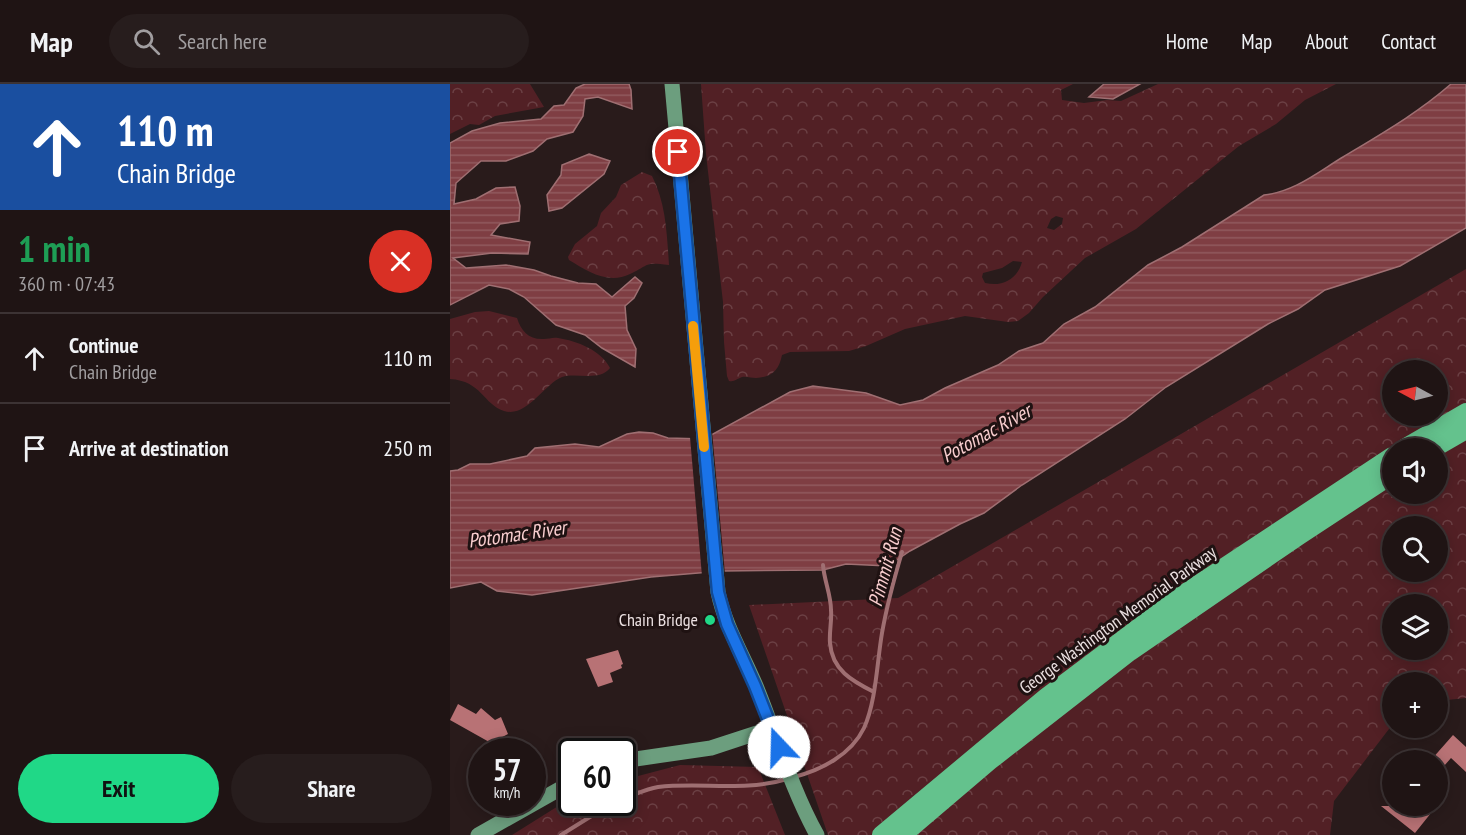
<!DOCTYPE html>
<meta charset="utf-8">
<style>
:root{--surface:#1f1414;--page:#271d1d;--text:#f1f3f6;--muted:#a19ea0;--line:#3c3334;--accent:#20d887}
body{margin:0;font-family:"PT Sans Narrow",sans-serif;background:var(--page);color:var(--text);height:100vh;display:flex;flex-direction:column;font-size:22px;white-space:nowrap}
*{box-sizing:border-box;margin:0}
p{font-size:20px;color:var(--muted)}
.icon{flex:none;width:33px;height:33px;fill:none;stroke:currentColor;stroke-width:2;stroke-linecap:round;stroke-linejoin:round}
.map{position:relative;flex:1;overflow:hidden}
.panel{display:flex;flex-direction:column;background:var(--surface);width:450px}
.panel>*{flex:none}
.banner{background:#1a4fa0;color:#fff;overflow:hidden}
.needle{width:39px;rotate:277deg}
.buttons{position:absolute;left:932px;top:276px;display:grid;gap:12px}
.buttons a{display:grid;place-items:center;width:66px;height:66px;border-radius:50%;background:var(--surface);box-shadow:0 3px 15px #0003,0 0 0 2px var(--line);font-size:30px}
.speed{position:absolute;left:18px;top:654px;display:flex;gap:12px;font-size:30px;font-weight:700;text-align:center}
.speed>*{display:grid;place-content:center;width:78px;height:78px;border-radius:50%;background:var(--surface);box-shadow:0 3px 15px #0003,0 0 0 2px var(--line);line-height:1}
.speed small{font-size:15px;font-weight:400}
.speed .limit{border:3px solid #111;border-radius:9px;background:#fff;color:#111}
.pin{position:absolute;display:grid;place-items:center;width:51px;height:51px;color:#fff;margin:-26px;border:3px solid #fff;border-radius:50%;box-shadow:0 2px 6px #0007}
.me{position:absolute;width:66px;margin:-33px;rotate:339deg;stroke-linejoin:round;filter:drop-shadow(0 0 4px #0008)}
.turn{display:flex;align-items:center;gap:21px;height:126px;padding:0 18px;font-size:27px}
.turn .icon{width:78px;height:78px;stroke-width:2.5}
.turn b{display:block;font-size:42px;line-height:51px}
.round{display:grid;place-items:center;flex:none;width:63px;height:63px;border-radius:32px;background:var(--page)}
.overview{display:flex;align-items:center;justify-content:space-between;height:102px;padding:0 18px}
h1{font-size:36px;font-weight:700;line-height:45px;color:#1e9e55}
.action{display:flex;gap:12px;margin-top:auto;padding:12px 18px}
.action a{flex:1;height:69px;border-radius:36px;background:var(--accent);color:#111;font-size:24px;font-weight:700;line-height:69px;text-align:center}
.action a+a{background:var(--page);color:var(--text)}
ul{padding:0;list-style:none}
li{display:flex;align-items:center;gap:18px;height:90px;padding:0 18px;border-top:2px solid var(--line)}
li div{flex:1}
li b{display:block;font-size:22px}
li em{font-style:normal}
header{display:flex;align-items:center;gap:36px;box-sizing:border-box;height:84px;padding:0 30px;background:var(--surface);border-bottom:2px solid var(--line)}
header strong{font-size:28px}
nav{display:flex;gap:33px;margin-inline-start:auto;font-size:21px}
.search{width:420px;height:54px;background:var(--page);display:flex;align-items:center;gap:15px;box-sizing:border-box;padding:0 21px;border-radius:33px;color:var(--muted);font-size:22px}
main{display:flex;flex:1;min-height:0}
.map>svg:first-child{display:block}
.forest{fill:url(#forest-crowns);fill-rule:evenodd}
.water{fill:url(#water-rules);stroke:#9f6f72;stroke-width:1.5}
.pier{fill:#291b1b}
.lines{fill:none;stroke-linecap:round;stroke-linejoin:round}
.stream{stroke:#9f6f72;stroke-width:4}
.building{fill:#b87275}
.primary{stroke:#6c9e7e;stroke-width:15}
.motorway{stroke:#64c28d;stroke-width:18}
.route-casing{stroke:#114b97;stroke-width:15}
.route{stroke:#1a73e8;stroke-width:10}
.slow{stroke:#f59e0b;stroke-width:10}
.poi-dot{fill:#20d887;stroke:#1f1212;stroke-width:2}
.labels{text-anchor:middle;stroke-width:6;stroke-linejoin:round;paint-order:stroke}
.poi-label{font-size:18px;fill:#ebe0e1;stroke:#1f1212;text-anchor:end}
.street-label{font-size:18px;fill:#ebe0e1;stroke:#1f1212}
.water-label{font-size:20px;font-style:italic;fill:#f9cecf;stroke:#1f1212}
</style>
<header>
<strong>Map</strong>
<div class="search"><svg class="icon" aria-label="search" viewBox="0 0 24 24"><circle cx="10" cy="10" r="6"/><path d="M15 15l6 6"/></svg>Search here</div>
<nav><a>Home</a><a>Map</a><a>About</a><a>Contact</a></nav>
</header>
<main>
<section class="panel">
<div class="banner">
<div class="turn"><svg class="icon" aria-label="ahead" viewBox="0 0 24 24"><path d="M12 20V5M6 11l6-6 6 6"/></svg><div><b>110 m</b>Chain Bridge</div></div>
</div>
<div class="overview"><div><h1>1 min</h1><p>360 m · 07:43</p></div><a class="round" style="background:#d93025;color:#fff"><svg class="icon" aria-label="close" viewBox="0 0 24 24"><path d="M6 6l12 12M18 6L6 18"/></svg></a></div>
<ul>
<li><svg class="icon" aria-label="ahead" viewBox="0 0 24 24"><path d="M12 20V5M6 11l6-6 6 6"/></svg><div><b>Continue</b><p>Chain Bridge</p></div><em>110 m</em></li>
<li><svg class="icon" aria-label="arrive" viewBox="0 0 24 24"><path d="M6 21V4h12l-3 4 3 4H6"/></svg><div><b>Arrive at destination</b></div><em>250 m</em></li>
</ul>
<div class="action"><a>Exit</a><a>Share</a></div>
</section>
<div class="map">
<svg width="1016" height="751" viewBox="0 0 1016 751">
<defs>
<pattern id="forest-crowns" width="20" height="18" patternUnits="userSpaceOnUse" patternTransform="scale(1.5)"><rect width="20" height="18" fill="#522025"/><path d="M2 6a3 3 0 1 1 6 0M12 15a3 3 0 1 1 6 0" fill="none" stroke="#6b4044"/></pattern>
<pattern id="water-rules" width="6" height="5" patternUnits="userSpaceOnUse" patternTransform="scale(1.5)"><rect width="6" height="5" fill="#7f3e43"/><path d="M0 2.5h6" fill="none" stroke="#915a5e"/></pattern>
</defs>
<rect width="100%" height="100%" fill="#291b1b"/>
<path class="forest" d="M 0,0 L 80,0 L 94,23 L 45,32 L 29,41 L 20,40 L 0,50 Z
M 251,0 L 623,0 L 611,6 L 612,16 L 634,19 L 657,16 L 671,17 L 708,0 L 886,0 L 855,16 L 826,40 L 789,62 L 686,145 L 635,174 L 593,213 L 579,229 L 568,237 L 558,238 L 515,232 L 455,245 L 416,262 L 399,267 L 340,268 L 332,271 C 329,286 322,293 306,294 C 302,294 296,292 292,293 C 286,295 285,298 279,297 L 277,292 L 274,258 L 273,218 L 256,70 ZM 606,132 L 613,134 L 612,140 L 604,146 L 597,144 L 601,135 ZM 563,177 L 572,178 C 567,196 552,203 535,199 L 532,193 L 533,189 L 552,184 Z
M 192,88 L 202,92 C 216,119 217,151 219,181 C 194,178 201,180 180,190 C 158,201 137,187 119,176 L 118,173 L 125,160 L 147,142 L 151,129 L 166,113 L 171,101 Z
M 1016,185 L 1016,614 L 987,617 L 987,598 L 942,598 L 942,641 L 884,717 L 880,751 L 378,751 L 299,521 L 448,514 ZM 942,286 L 987,286 L 987,332 L 942,332 ZM 942,364 L 987,364 L 987,410 L 942,410 ZM 942,442 L 987,442 L 987,488 L 942,488 ZM 942,520 L 987,520 L 987,566 L 942,566 Z
M 39,227 L 67,234 C 71,247 79,256 94,255 C 99,255 103,253 108,254 C 127,257 151,266 160,284 C 149,298 126,288 112,293 C 94,300 77,334 54,327 C 33,320 32,297 0,295 L 0,235 L 25,228 Z
M 230,681 L 308,683 L 335,751 L 62,751 L 121,714 L 122,718 L 172,718 L 173,696 Z"/>
<path class="water" d="M 135,0 L 179,0 L 181,6 L 182,25 L 148,13 L 135,15 L 133,32 L 123,48 L 97,55 L 83,67 L 56,77 L 31,77 L 6,99 L 4,120 L 26,115 L 46,104 L 65,103 L 70,122 L 69,137 L 50,140 L 41,151 L 80,158 L 78,170 L 42,169 L 3,174 L 16,184 L 56,181 L 84,186 L 101,192 L 128,199 L 146,200 L 162,213 L 185,193 L 192,199 L 184,214 L 175,222 L 177,246 L 186,265 L 185,283 L 152,264 L 135,251 L 106,241 L 74,213 L 59,205 L 39,201 L 0,221 L 0,59 L 22,47 L 50,39 L 91,35 L 104,22 L 114,21 L 126,4 Z
M 654,0 L 690,0 L 663,15 L 639,13 Z
M 1001,0 L 1016,0 L 1016,144 L 950,182 L 875,206 L 848,225 L 818,240 L 716,303 L 675,335 L 572,401 L 534,429 L 510,440 L 460,467 L 438,482 L 396,480 L 373,486 L 272,487 L 201,493 L 82,511 L 47,507 L 31,498 L 0,504 L 0,387 L 8,386 L 20,380 L 40,380 L 77,372 L 85,364 L 125,360 L 149,363 L 177,350 L 189,348 L 203,349 L 218,354 L 254,355 L 340,308 L 363,302 L 416,309 L 450,321 L 473,316 L 495,304 L 548,281 L 569,267 L 593,259 L 614,240 L 645,223 L 698,181 L 732,163 L 814,111 C 844,108 868,88 893,73 C 931,50 968,29 1001,0 Z
M 139,70 L 160,77 L 154,90 L 112,124 L 99,127 L 97,111 L 111,91 L 112,81 Z"/>
<path class="pier" d="M 262,347 L 275,490 L 252,492 L 240,353 L 253,352 Z"/>
<g class="lines">
<path class="stream" d="M 373,481 C 374,496 381,511 381,526 C 382,537 379,548 380,559 C 382,586 402,597 424,608
M 344,693 C 371,686 401,671 414,644 C 426,618 427,578 432,549 C 437,521 444,495 452,468
M 172,715 C 184,711 196,705 208,703 C 251,698 295,708 337,695
M 111,751 L 164,718"/>
</g>
<path class="building" d="M 168,566 L 173,580 L 171,581 L 172,584 L 160,589 L 163,598 L 148,603 L 136,575 Z
M 8,620 L 26,630 L 31,624 L 45,636 L 51,633 L 58,650 L 41,659 L 0,636 Z
M 1003,651 L 1016,663 L 1016,688 L 1001,674 L 987,690 L 987,676 L 981,676 Z
M 931,722 L 961,722 L 967,726 L 971,722 L 981,729 L 965,749 Z"/>
<g class="lines">
<path class="primary" d="M 222,0 L 268,508 C 275,542 293,571 306,602 C 326,651 341,704 367,751
M 172,677 L 261,664 L 322,644
M 28,751 L 122,698"/>
<path class="motorway" d="M 954,364 L 1016,328
M 985,364 L 1016,346
M 431,751 L 596,613 L 730,512 L 942,372
M 453,751 L 540,677 L 680,568 L 849,452 L 942,391"/>
</g>
<g class="lines">
<defs>
<path id="route" d="M 228,68 L 268,508 L 277,540 L 305,602 L 329,663"/>
</defs>
<use href="#route" class="route-casing"/>
<use href="#route" class="route"/>
<path class="slow" d="M 243,242 L 254,363"/>
</g>
<circle class="poi-dot" cx="260" cy="536" r="6"/>
<g class="labels">
<g class="poi-label">
<text x="248" y="542">Chain Bridge</text>
</g>
<g class="street-label">
<text transform="translate(668 536) rotate(-36)" y="6">George Washington Memorial Parkway</text>
</g>
<g class="water-label">
<text transform="translate(536 349) rotate(-29)" y="7">Potomac River</text>
<text transform="translate(67 450) rotate(-8)" y="7">Potomac River</text>
<text transform="translate(435 483) rotate(-75)" y="7">Pimmit Run</text>
</g>
</g>
</svg>
<div class="buttons">
<a><svg class="needle" viewBox="-14 -14 28 28"><path d="M0-13l5 13h-10z" fill="#e53935"/><path d="M0 13l5-13h-10z" fill="#a19ea0"/></svg></a>
<a><svg class="icon" aria-label="sound" viewBox="0 0 24 24"><path d="M4 9h4l5-4v14l-5-4H4zM17 9q2 3 0 6"/></svg></a>
<a><svg class="icon" aria-label="search" viewBox="0 0 24 24"><circle cx="10" cy="10" r="6"/><path d="M15 15l6 6"/></svg></a>
<a><svg class="icon" aria-label="layers" viewBox="0 0 24 24"><path d="M12 4l9 5-9 5-9-5zM3 14l9 5 9-5"/></svg></a>
<a>+</a>
<a>−</a>
</div>
<div class="speed"><div>57<small>km/h</small></div><div class="limit">60</div></div>
<div class="pin" style="left:228px;top:68px;background:#d93025"><svg class="icon" aria-label="arrive" viewBox="0 0 24 24"><path d="M6 21V4h12l-3 4 3 4H6"/></svg></div>
<svg class="me" style="left:329px;top:663px" viewBox="-20 -20 40 40"><circle r="19" fill="#fff"/><path d="M0-13L10 11 0 6-10 11z" fill="#1a73e8"/></svg>
</div>
</main>
